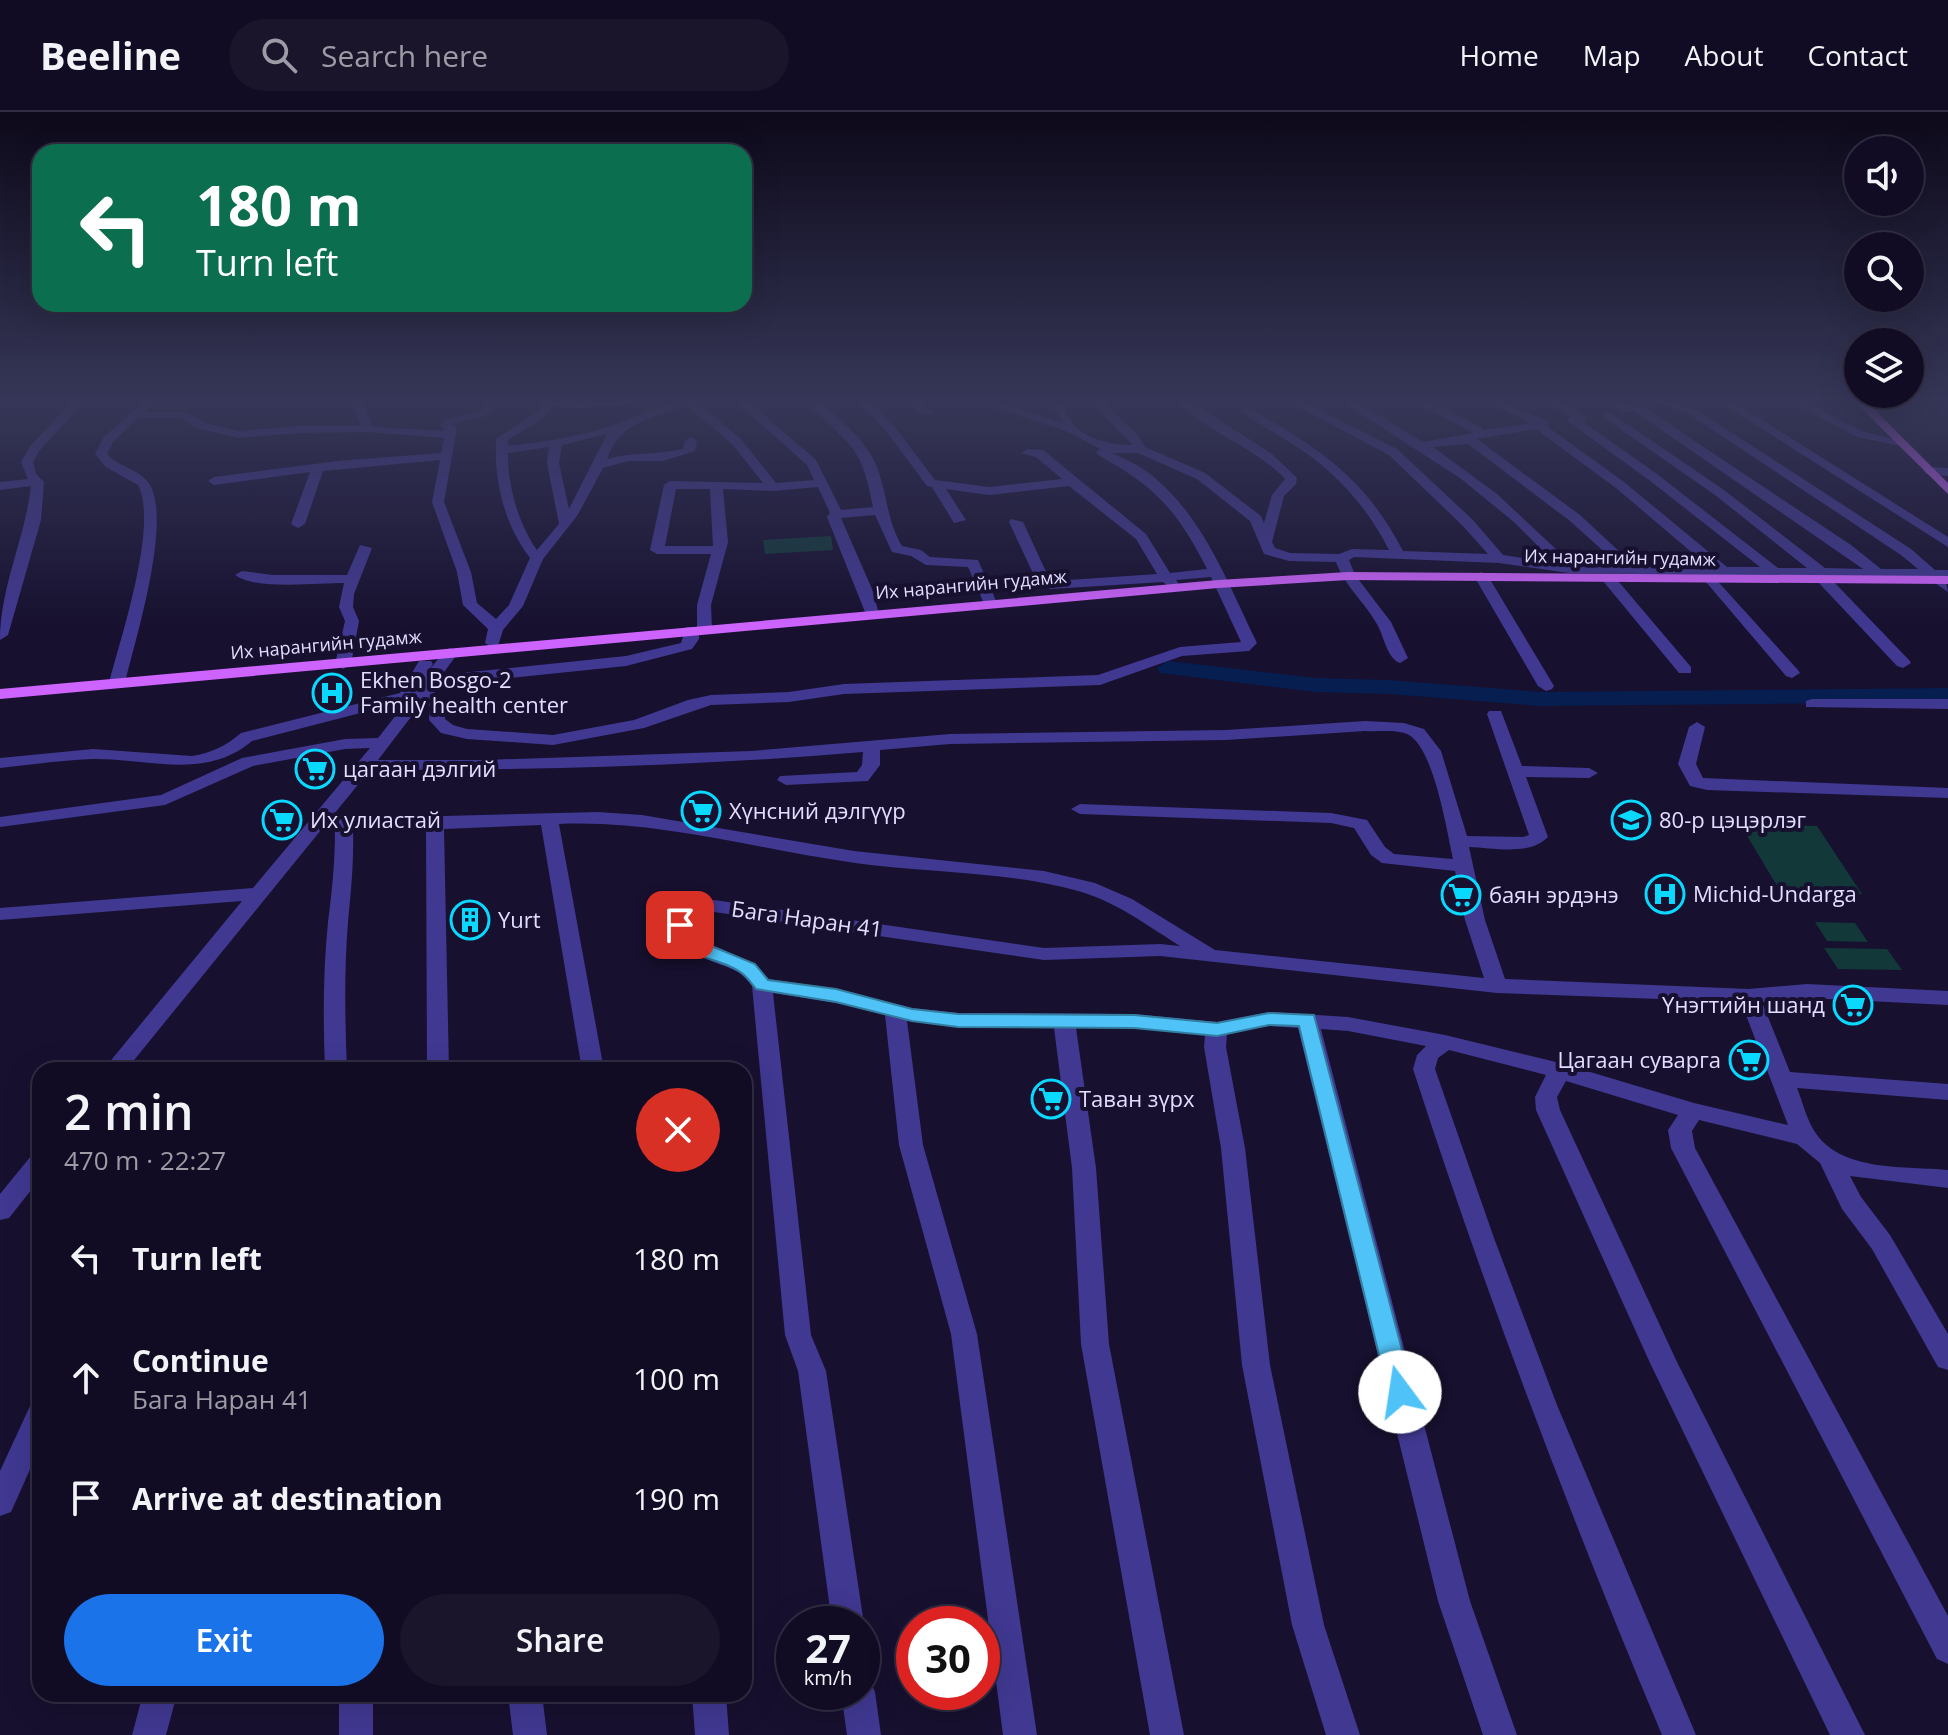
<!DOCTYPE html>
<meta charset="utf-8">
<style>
:root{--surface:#110c23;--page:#1a152b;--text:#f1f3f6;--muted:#9c9ba6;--line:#302c41;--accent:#1a73e8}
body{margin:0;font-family:"Open Sans",sans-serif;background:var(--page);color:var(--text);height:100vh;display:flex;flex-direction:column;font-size:30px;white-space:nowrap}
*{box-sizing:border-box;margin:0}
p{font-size:26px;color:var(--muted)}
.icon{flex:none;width:44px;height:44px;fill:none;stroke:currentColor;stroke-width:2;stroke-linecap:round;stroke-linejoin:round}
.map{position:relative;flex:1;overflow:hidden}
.sheet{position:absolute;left:32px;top:950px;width:720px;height:640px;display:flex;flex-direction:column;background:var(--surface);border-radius:24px;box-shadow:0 8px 32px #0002,0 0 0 2px var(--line)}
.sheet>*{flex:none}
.hud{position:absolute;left:32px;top:32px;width:720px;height:168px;border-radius:24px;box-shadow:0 8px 32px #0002,0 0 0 2px var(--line);background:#0b6e4f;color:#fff;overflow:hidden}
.fabs{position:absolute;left:1844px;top:24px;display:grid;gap:16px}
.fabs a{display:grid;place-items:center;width:80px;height:80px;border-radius:50%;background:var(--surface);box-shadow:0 8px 32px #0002,0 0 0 2px var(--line);font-size:40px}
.speed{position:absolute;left:776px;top:1494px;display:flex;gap:16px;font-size:40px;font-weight:700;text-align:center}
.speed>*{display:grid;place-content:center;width:104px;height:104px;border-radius:50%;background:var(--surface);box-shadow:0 8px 32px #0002,0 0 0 2px var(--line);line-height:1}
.speed small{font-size:20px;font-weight:400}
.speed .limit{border:12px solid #d22;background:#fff;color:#111}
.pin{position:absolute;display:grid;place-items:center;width:68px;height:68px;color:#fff;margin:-34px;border-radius:16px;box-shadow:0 4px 12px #0006}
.me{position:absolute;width:88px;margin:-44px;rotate:346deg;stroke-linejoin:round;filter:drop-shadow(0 0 6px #0008)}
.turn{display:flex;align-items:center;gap:28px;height:168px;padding:0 32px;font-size:36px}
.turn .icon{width:104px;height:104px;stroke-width:2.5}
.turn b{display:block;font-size:56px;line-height:68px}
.round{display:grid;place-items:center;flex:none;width:84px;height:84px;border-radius:42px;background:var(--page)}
.head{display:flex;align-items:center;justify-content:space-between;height:136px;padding:0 32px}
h1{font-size:48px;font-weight:600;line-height:60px}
.cta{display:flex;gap:16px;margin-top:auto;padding:16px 32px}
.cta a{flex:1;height:92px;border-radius:48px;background:var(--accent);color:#fff;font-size:32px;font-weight:600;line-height:92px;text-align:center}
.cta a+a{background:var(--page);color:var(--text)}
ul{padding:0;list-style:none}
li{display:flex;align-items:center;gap:24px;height:120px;padding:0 32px}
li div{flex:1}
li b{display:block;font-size:30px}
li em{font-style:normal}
header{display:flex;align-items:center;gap:48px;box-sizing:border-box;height:112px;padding:0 40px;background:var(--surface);border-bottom:2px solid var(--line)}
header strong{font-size:38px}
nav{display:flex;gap:44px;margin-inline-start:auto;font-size:28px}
.search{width:560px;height:72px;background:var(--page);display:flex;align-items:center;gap:20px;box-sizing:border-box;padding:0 28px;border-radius:44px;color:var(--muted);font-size:30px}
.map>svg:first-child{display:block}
.green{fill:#123839}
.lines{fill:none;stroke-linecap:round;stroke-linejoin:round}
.river{fill:#071e51;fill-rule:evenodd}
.minor{fill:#403891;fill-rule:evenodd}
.major{fill:#ce64ff;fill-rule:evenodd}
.route{fill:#4fc3f7;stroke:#337fa1;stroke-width:2}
.labels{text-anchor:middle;stroke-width:8;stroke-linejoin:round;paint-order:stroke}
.far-street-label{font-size:18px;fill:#e3ddff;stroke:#17102f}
.poi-label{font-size:22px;fill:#e3ddff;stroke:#17102f;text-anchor:start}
.street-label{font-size:22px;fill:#e3ddff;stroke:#17102f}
</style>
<header>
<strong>Beeline</strong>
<div class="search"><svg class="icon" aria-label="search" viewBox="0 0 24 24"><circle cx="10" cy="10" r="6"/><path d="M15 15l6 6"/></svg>Search here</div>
<nav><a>Home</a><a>Map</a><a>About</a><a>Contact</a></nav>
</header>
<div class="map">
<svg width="1948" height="1623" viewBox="0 0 1948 1623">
<rect width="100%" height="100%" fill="#17102f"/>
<path class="green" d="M 831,424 L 833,438 L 765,442 L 763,428 Z
M 1740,712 L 1817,714 L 1862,782 L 1780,779 Z
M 1815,810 L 1855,811 L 1868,830 L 1827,829 Z
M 1824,836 L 1887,837 L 1902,858 L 1838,857 Z"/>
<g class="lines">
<path class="river" d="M 1168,549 L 1316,566 L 1389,568 L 1541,580 L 1948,576 L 1948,590 L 1541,594 L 1389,582 L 1316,580 L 1160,561 L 1157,556 Z"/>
<path class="minor" d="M 73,289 L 85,289 L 40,338 L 33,350 L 36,362 L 44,370 L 41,408 L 8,523 L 0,528 C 0,475 25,427 31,374 L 0,378 L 0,370 L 28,367 L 21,350 L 31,333 Z
M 144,289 L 156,289 L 145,300 L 185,300 L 205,311 L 239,319 L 298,314 L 361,314 L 351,289 L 362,289 L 373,315 L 445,319 L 440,313 L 444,308 L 482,298 L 486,289 L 496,289 L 491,302 L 453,312 L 457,316 L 444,390 L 471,460 L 477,491 L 496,507 L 509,493 L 530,446 C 504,413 494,368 496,327 L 538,299 L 541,296 L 536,289 L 635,289 L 629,292 L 583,296 L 552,295 L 541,308 L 508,328 L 508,334 C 543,330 579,325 612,313 C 643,303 663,289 696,289 L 741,327 L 776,371 L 814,368 L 807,353 L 735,289 L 748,289 L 816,348 L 841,398 L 873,395 C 861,328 848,334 805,289 L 818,289 C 840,307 866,327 877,355 C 887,382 887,409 902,434 L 921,438 L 930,445 L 978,448 L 997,491 L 990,495 L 985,494 L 968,455 L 926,453 L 911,444 L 892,440 L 875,403 L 841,406 L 872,477 L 879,502 L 872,506 L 867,505 L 827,405 L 830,401 L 818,375 L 773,379 L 723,377 L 728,430 L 711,493 L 712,517 L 704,522 L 699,520 L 699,527 L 692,537 L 626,554 L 435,574 L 432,577 L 446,595 L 445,607 L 453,613 L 467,617 L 553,623 L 634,608 L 688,588 L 711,583 L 789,580 L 844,572 L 1098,563 L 1180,535 L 1241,530 L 1211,465 L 1176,468 L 1181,475 L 1174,479 L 1163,470 L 1051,477 L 1038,472 L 1009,410 L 1011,407 L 1023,410 L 1049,466 L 1053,469 L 1157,462 L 1136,427 L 1069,374 L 989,383 L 946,377 L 966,408 L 954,411 L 932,375 L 927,374 L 887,320 L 857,289 L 869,289 L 895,315 L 935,368 L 989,375 L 1062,367 L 1036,345 L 1021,341 L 1027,337 L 1043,338 L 1146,422 L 1170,461 L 1207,457 C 1177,398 1155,374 1098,343 L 1096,340 L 1100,337 L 1068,320 L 977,289 L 993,289 L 1063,311 L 1055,298 L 1044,289 C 1072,289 1062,302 1077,316 C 1091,329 1115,333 1133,333 L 1105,305 L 1094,289 L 1105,289 L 1113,300 L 1137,322 L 1145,335 L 1205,361 L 1261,404 L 1264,411 L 1272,383 L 1285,367 C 1254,334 1208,322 1177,289 L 1190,289 L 1272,342 L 1297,366 L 1296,372 L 1284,384 L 1272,430 L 1275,436 L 1290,441 L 1339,442 L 1352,437 L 1389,438 C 1365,391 1333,357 1288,329 C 1272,319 1254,310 1240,298 L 1250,296 C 1320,338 1364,364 1403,439 L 1488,442 L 1463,414 L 1389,343 L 1287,289 L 1301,289 L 1397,337 L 1473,408 L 1503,443 L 1555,451 L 1514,410 L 1460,366 L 1341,289 L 1355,289 L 1423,330 L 1473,321 L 1413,289 L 1427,289 L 1480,314 L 1483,318 L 1531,311 L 1485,289 L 1500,289 L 1549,310 L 1548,315 L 1624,370 L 1727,455 L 1760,455 L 1649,368 L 1569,310 L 1567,308 L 1571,305 L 1544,289 L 1558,289 L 1585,304 L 1587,306 L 1582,309 L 1657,362 L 1778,456 L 1807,456 L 1715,383 L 1603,305 L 1603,301 L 1611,301 L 1724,378 L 1825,456 L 1863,457 L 1634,299 L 1625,300 L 1605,289 L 1619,289 L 1633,295 L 1642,294 L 1851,433 L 1881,457 L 1918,457 L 1901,443 L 1689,302 L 1651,289 L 1668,289 L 1697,298 L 1911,437 L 1935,458 L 1948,458 L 1948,466 L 1945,466 L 1948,480 L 1928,466 L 1889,465 L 1882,469 L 1874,465 L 1834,465 L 1832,468 L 1909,548 L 1911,551 L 1903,556 L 1897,554 L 1818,470 L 1818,464 L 1712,463 L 1798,558 L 1800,561 L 1792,566 L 1786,564 L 1706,470 L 1704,467 L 1710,463 L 1569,461 L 1499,451 L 1354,445 L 1349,448 L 1355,463 L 1391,510 L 1408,546 L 1400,551 C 1387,546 1384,525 1378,514 C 1366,491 1345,475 1336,450 L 1289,449 L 1264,442 L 1250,409 L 1197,367 L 1138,341 L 1112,341 C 1127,348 1143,355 1155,366 C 1205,408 1229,474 1257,531 L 1249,539 L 1182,544 L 1100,573 L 844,582 L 789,590 L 711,593 L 644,616 L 553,633 L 467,627 L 441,621 L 429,608 L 430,595 L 424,588 L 378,648 L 484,648 L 751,639 L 950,622 L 1226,618 L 1365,609 L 1404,611 L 1424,617 L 1441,639 L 1467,724 L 1523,725 L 1529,723 L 1487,602 L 1489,599 L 1501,599 L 1522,654 L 1589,656 L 1598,661 L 1589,666 L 1526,665 L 1548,725 C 1530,744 1494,736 1469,735 L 1485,808 L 1505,867 L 1749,877 L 1807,872 L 1948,879 L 1948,893 L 1807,886 L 1762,890 L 1790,960 L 1948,972 L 1948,988 L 1797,976 C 1803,991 1807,1010 1817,1023 C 1845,1060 1906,1054 1948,1058 L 1948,1076 L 1850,1064 L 1861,1085 L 1890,1123 L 1948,1222 L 1948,1258 L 1938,1255 L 1872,1137 L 1842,1097 L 1820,1051 L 1797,1032 L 1699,1008 L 1692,1019 L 1695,1036 L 1948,1504 L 1948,1552 L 1937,1547 L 1671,1036 L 1668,1018 L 1678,1003 L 1566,969 L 1557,985 L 1560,998 L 1677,1250 L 1865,1623 L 1830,1623 L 1650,1251 L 1536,998 L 1535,985 L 1546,963 L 1449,938 L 1438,946 L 1435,957 L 1494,1126 L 1557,1293 L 1696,1623 L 1662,1623 C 1570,1404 1486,1183 1413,957 L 1417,943 L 1426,934 L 1348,919 L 1321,917 L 1470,1489 L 1517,1623 L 1483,1623 L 1438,1489 L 1298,916 L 1269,914 L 1227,922 L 1226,935 L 1245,1036 L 1270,1253 L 1324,1513 L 1360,1623 L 1326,1623 L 1292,1513 L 1242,1253 L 1221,1036 L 1204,935 L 1205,923 L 1134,916 L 1076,916 L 1096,1056 L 1109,1232 L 1184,1623 L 1150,1623 L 1081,1232 L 1072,1056 L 1054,916 L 958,915 L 907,909 L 923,1033 L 977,1222 L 1037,1623 L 1003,1623 L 951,1222 L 899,1033 L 885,903 L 836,891 L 773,881 L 811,1223 L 826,1259 L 864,1512 L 862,1516 L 862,1512 L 832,1512 L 798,1259 L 785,1223 L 752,874 C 748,869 744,864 738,860 C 720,849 657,838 675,806 C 683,792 699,790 714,788 L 1044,836 L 1160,832 L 1180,834 C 1148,814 1115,789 1078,779 C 1006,759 928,761 855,751 C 756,737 659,708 559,712 L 604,958 L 582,958 L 541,713 L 444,717 L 449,958 L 427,958 L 426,718 L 353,718 C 354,750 351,779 348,810 C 344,859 345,909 347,958 L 325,958 C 323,909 323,859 328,810 C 332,779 335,750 335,718 L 321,718 L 126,958 L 103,958 L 242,789 L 0,808 L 0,796 L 253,776 L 370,636 L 345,637 L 253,654 L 165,693 L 0,715 L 0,705 L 161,683 L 242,646 L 345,627 L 378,626 L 407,589 L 252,629 C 205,669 148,646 92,647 C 62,648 30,653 0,656 L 0,646 L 93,637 L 192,644 C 211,641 226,634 241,621 L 400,581 L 419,549 L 431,549 L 433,552 L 427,561 L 445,538 L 450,536 L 458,541 L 442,563 L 626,544 L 681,531 L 686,515 L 697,515 L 697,493 L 711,442 L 657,442 L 650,438 L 664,373 L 670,369 L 763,371 L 733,333 L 684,291 C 651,311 622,306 607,347 C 632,340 658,343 683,337 L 685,329 L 691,325 L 697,329 L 695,339 L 663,349 L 628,349 L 603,356 L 577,404 L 543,447 L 523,494 L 503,518 L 498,534 L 493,536 L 485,531 L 488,517 L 463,493 L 457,460 L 432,390 L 440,348 L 323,359 L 305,412 L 298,416 L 291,412 L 310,360 L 214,373 L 208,369 L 214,365 L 338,349 L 441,341 L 444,326 L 368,320 L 298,321 L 239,326 L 196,316 L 182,306 L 138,306 L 113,330 L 107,342 C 118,355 137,356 148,370 C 174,404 135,529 125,571 L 117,576 L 109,571 C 120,528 159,412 138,373 L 106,355 L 95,342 L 104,325 ZM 1536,317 L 1616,376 L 1709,455 L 1635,454 L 1580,403 L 1477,327 ZM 607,322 L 569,397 L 559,351 L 562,333 ZM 1468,332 L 1570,409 L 1619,453 L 1573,453 L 1497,382 L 1433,335 ZM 549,335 L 547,351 L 559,412 L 537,438 C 519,414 507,371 508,341 ZM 676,377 L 710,377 L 713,434 L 665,434 ZM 1365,619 C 1378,620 1397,617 1409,623 C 1434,637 1447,720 1453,747 L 1394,742 L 1385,735 L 1367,708 L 1331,701 L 1080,692 L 1071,697 L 1080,702 L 1331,711 L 1354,716 L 1371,743 L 1382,751 L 1455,759 L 1465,808 L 1484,866 L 1215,838 L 1132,787 L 1095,771 L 1044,759 L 854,739 L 642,703 L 598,700 L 330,707 L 370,658 C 535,658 699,654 863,640 L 862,653 L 857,660 L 780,664 L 777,668 L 786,673 L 868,669 L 880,653 L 880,638 L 950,632 L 1226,628 ZM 714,800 L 1044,848 L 1160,844 L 1497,881 L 1741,890 L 1788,1013 L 1694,991 L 1560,951 L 1445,923 L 1348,905 L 1269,900 L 1217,910 L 1134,902 L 958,901 L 912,896 L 836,877 L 769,867 L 751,850 L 697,826 L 691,815 L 695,807 Z
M 907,289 L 920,289 L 933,301 L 923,303 Z
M 1718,289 L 1732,289 L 1948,425 L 1948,435 Z
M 1790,289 L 1804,289 L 1864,320 L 1907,330 L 1901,334 L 1857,325 Z
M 1930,355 L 1948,356 L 1948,364 L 1926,362 L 1924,359 Z
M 360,433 L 372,436 L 354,482 L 353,495 L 359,509 L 351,552 L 343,557 L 335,552 L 345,509 L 339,495 L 344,471 C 318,471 254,478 235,463 L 242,459 L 272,463 L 347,463 Z
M 1481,460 L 1488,464 L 1554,574 L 1552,577 L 1546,579 L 1538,574 L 1474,464 Z
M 1608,462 L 1613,463 L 1691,555 L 1691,561 L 1679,561 L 1603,469 L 1603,463 Z
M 1812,587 L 1948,587 L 1948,597 L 1806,595 L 1806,589 Z
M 1697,610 L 1705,615 L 1696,652 L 1703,666 L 1948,676 L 1948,686 L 1707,678 L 1690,674 L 1678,652 L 1689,615 Z
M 40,1041 L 40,1067 L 9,1106 L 0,1108 L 0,1082 L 31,1044 Z
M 40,1291 L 40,1335 L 11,1400 L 0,1404 L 0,1359 L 30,1294 Z
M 862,1565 L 870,1568 L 875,1580 L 881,1623 L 847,1623 L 841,1580 L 862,1580 Z
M 143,1582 L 177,1582 L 166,1623 L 132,1623 Z
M 339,1582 L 373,1582 L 373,1623 L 339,1623 Z
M 508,1582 L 542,1582 L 547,1623 L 513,1623 Z
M 692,1582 L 726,1582 L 729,1623 L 695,1623 Z"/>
<path class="major" d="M 1854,289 L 1866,289 L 1948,371 L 1948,382 Z
M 1348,460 L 1948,464 L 1948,472 L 1348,468 L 1218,476 L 0,587 L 0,577 L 1218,468 Z"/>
</g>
<linearGradient id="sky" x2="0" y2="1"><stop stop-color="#0d091a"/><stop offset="0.56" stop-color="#363758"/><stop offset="1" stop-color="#363758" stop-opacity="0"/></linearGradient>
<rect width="1948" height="516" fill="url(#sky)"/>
<path class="route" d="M 680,808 L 686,809 L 694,827 L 755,852 L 768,868 L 836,877 L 912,897 L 958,902 L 1134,903 L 1217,911 L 1269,901 L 1314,903 L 1413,1280 L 1409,1288 L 1400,1291 L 1391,1288 L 1388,1280 L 1299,914 L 1269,913 L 1217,924 L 1134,916 L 958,915 L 912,909 L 836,890 L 756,877 C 752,872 748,866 743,862 C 722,844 672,847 670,813 Z"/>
<defs>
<symbol id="hospital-ring" viewBox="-11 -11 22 22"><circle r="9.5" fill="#17102f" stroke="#09d8ff" stroke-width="1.5"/><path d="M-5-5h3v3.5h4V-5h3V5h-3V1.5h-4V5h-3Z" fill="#09d8ff"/></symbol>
<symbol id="supermarket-ring" viewBox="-11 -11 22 22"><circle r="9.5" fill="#17102f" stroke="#09d8ff" stroke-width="1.5"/><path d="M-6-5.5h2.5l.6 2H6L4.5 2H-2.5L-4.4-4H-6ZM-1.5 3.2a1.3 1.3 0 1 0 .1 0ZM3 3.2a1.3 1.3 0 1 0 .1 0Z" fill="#09d8ff"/></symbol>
<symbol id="school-ring" viewBox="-11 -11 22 22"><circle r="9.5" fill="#17102f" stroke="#09d8ff" stroke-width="1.5"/><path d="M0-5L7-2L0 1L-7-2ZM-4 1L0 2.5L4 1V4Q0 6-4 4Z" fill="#09d8ff"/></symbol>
<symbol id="building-ring" viewBox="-11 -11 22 22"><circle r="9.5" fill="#17102f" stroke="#09d8ff" stroke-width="1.5"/><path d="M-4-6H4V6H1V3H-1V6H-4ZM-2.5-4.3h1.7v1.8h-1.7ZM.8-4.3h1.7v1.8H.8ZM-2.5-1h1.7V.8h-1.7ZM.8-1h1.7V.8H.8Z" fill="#09d8ff"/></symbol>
</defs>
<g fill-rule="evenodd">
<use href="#hospital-ring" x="310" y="559" width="44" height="44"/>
<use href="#supermarket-ring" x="293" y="635" width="44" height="44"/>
<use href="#supermarket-ring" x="679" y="677" width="44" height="44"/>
<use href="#supermarket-ring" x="260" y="686" width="44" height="44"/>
<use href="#school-ring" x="1609" y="686" width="44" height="44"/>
<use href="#hospital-ring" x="1643" y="760" width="44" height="44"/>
<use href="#supermarket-ring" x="1439" y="761" width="44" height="44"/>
<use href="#building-ring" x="448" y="786" width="44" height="44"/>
<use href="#supermarket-ring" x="1831" y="871" width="44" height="44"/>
<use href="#supermarket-ring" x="1727" y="926" width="44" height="44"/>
<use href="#supermarket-ring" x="1029" y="965" width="44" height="44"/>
</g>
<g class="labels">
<g class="far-street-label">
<text transform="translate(1620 446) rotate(1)" y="6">Их нарангийн гудамж</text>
<text transform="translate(971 473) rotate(-5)" y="6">Их нарангийн гудамж</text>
<text transform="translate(326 533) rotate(-5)" y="6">Их нарангийн гудамж</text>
</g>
<g class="poi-label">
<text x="360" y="576">Ekhen Bosgo-2<tspan x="360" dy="25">Family health center</tspan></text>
<text x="343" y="665">цагаан дэлгий</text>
<text x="729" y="707">Хүнсний дэлгүүр</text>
<text x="310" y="716">Их улиастай</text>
<text x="1659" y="716">80-р цэцэрлэг</text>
<text x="1693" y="790">Michid-Undarga</text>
<text x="1489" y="791">баян эрдэнэ</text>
<text x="498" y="816">Yurt</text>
<text x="1825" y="901" text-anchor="end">Үнэгтийн шанд</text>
<text x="1721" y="956" text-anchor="end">Цагаан суварга</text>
<text x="1079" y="995">Таван зүрх</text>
</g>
<g class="street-label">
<text transform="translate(807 807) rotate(8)" y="8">Бага Наран 41</text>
</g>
</g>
</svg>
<div class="fabs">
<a><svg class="icon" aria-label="sound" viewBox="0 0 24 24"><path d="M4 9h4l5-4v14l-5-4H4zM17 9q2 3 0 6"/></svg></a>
<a><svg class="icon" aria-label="search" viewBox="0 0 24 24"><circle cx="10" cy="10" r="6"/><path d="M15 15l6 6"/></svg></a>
<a><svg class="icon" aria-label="layers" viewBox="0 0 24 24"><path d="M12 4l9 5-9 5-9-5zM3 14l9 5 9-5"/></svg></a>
</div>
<div class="speed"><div>27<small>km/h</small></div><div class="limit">30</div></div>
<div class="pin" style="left:680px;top:813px;background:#d93025"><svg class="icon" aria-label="arrive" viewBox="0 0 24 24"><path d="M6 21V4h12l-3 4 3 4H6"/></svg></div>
<svg class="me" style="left:1400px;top:1280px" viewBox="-20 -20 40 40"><circle r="19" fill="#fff"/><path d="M0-13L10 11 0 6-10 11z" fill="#4fc3f7"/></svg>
<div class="hud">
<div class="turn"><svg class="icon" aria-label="left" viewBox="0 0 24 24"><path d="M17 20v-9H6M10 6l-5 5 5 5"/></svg><div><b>180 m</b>Turn left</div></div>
</div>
<section class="sheet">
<div class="head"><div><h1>2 min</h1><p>470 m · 22:27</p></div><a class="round" style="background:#d93025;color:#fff"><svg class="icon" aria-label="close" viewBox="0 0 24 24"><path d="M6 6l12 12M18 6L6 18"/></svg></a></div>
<ul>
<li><svg class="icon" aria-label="left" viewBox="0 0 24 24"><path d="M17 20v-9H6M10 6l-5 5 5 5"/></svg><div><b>Turn left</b></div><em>180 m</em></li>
<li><svg class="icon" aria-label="ahead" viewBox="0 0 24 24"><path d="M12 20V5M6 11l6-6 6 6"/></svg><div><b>Continue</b><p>Бага Наран 41</p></div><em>100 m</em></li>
<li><svg class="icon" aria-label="arrive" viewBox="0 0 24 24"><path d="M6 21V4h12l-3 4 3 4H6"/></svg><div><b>Arrive at destination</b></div><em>190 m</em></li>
</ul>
<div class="cta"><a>Exit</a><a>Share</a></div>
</section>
</div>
